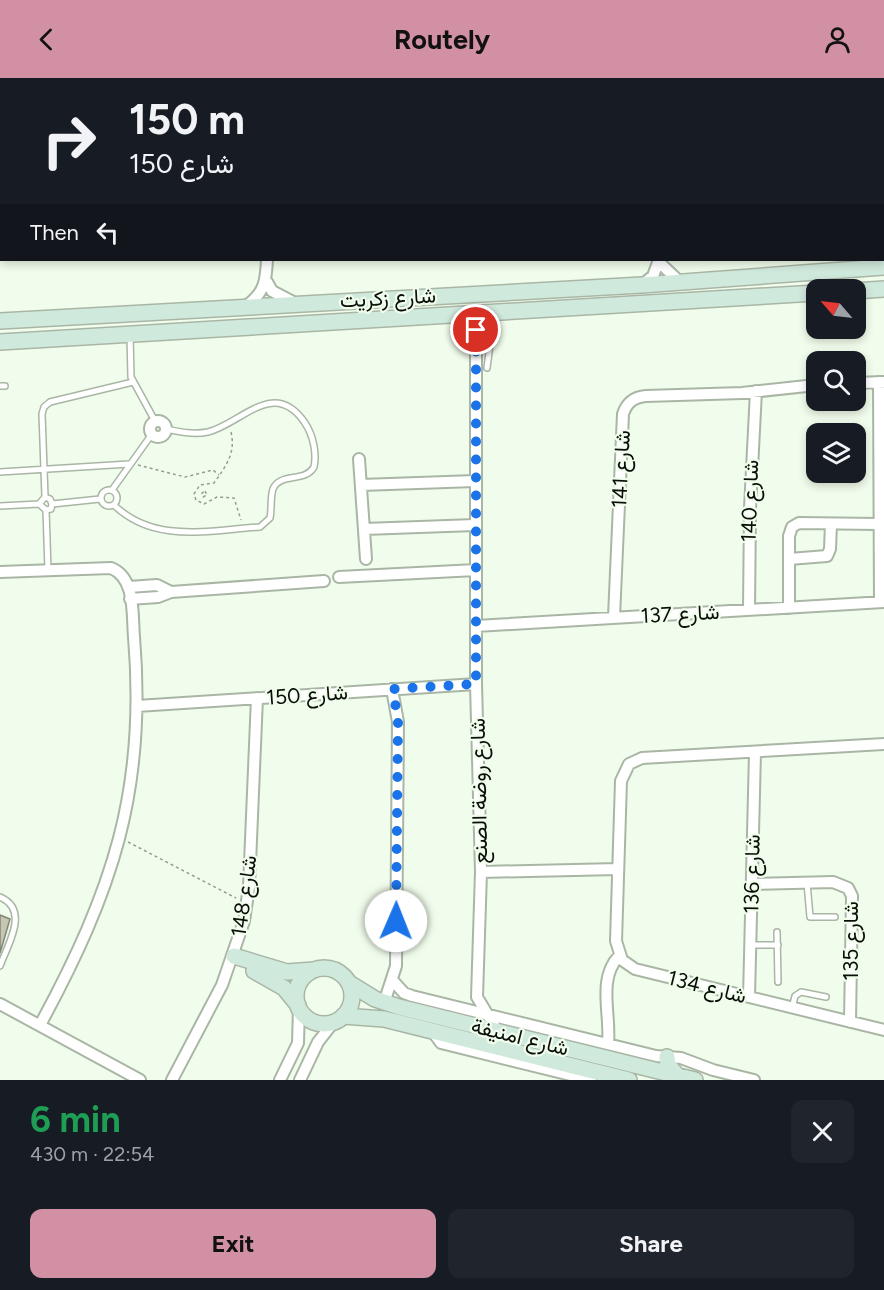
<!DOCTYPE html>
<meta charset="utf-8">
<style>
:root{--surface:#171b24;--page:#20242c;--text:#f1f3f6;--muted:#9ea1a6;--accent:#d290a5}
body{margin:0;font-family:Figtree,Vazirmatn,sans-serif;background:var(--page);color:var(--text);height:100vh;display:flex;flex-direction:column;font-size:22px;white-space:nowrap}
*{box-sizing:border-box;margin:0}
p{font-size:20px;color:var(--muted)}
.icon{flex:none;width:33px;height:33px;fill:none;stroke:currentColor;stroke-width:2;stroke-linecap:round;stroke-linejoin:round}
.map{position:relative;height:1002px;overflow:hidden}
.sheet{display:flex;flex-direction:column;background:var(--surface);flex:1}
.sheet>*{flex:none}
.guide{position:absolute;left:0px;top:0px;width:885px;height:183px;box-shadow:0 3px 9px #0003;background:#171b24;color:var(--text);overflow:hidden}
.needle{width:39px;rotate:298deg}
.fabs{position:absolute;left:806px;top:201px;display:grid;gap:12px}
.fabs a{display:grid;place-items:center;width:60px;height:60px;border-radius:12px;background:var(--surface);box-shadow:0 3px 9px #0003;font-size:30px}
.pin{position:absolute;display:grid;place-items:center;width:51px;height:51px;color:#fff;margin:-26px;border:3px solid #fff;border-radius:50%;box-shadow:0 2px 6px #0007}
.me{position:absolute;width:66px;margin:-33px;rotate:1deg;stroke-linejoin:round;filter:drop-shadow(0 0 4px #0008)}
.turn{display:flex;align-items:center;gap:21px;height:126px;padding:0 30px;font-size:27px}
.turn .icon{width:78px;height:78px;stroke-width:2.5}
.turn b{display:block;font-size:42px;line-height:51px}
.then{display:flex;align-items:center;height:57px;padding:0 30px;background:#0003;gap:12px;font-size:22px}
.round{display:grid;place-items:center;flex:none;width:63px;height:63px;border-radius:12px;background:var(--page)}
.overview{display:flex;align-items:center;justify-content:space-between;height:102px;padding:0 30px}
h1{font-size:36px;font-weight:700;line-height:45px;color:#1e9e55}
.primary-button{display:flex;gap:12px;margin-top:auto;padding:12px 30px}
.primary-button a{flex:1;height:69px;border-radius:12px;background:var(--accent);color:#111;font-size:24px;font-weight:700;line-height:69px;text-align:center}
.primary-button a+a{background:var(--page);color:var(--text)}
header{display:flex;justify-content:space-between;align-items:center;height:78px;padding:0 30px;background:var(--accent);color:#111;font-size:27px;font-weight:700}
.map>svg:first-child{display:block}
.building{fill:#c5c7b4;stroke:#858774;stroke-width:1.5;filter:url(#shadow)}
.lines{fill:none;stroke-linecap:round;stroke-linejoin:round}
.lane-casing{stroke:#aab6a5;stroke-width:8}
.street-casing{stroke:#aab6a5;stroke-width:14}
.secondary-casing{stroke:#aab6a5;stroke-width:18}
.path{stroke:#949d90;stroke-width:1.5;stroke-dasharray:3 3;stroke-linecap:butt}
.lane{stroke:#fff;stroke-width:5}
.street{stroke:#fff;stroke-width:10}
.secondary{stroke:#d0e9dd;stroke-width:15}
.route{stroke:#1a73e8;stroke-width:10;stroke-dasharray:0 18}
.labels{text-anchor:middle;stroke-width:4.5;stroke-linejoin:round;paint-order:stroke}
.street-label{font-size:21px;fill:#0a0e08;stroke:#f1fdec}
</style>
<header><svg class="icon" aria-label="back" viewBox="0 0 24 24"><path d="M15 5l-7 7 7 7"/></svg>Routely<svg class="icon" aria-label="person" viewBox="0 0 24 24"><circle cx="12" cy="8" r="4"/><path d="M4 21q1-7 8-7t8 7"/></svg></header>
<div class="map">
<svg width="884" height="1002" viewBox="0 0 884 1002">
<defs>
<filter id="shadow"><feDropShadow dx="-3.5" dy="3.5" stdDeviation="3" flood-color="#0004"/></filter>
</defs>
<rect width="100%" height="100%" fill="#f1fdec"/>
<path class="building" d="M 0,837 L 10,841 L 0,875 Z"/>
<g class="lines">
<defs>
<path id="lane" d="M 19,2 L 20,0
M 0,18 L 2,17
M 130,258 L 131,299 L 155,343
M 487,290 L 494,235
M 0,308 L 5,308
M 0,394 L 129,386
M101 420a8 8 0 1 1 16 0a8 8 0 1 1-16 0Z
M 112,412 L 152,356
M 45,419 L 42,336 L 44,329 L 50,324 L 133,304
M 52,426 L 50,421 L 45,419 L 39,426 L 46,432 L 51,431 L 52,426 L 100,421
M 114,427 C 154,466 209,452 260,449 L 270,440 C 272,431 270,420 273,411 C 280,394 305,405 314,389 C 317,375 313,357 305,345 C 274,299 241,346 208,354 C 193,357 180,354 166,351
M 0,428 L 39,426
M 46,432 L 48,492
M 807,805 L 810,839 L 835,839
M 0,819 C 30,832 8,866 0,888
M 777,854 L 778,904
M 750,867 L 778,867
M 792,930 L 795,918 L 801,914 L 826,919"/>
<path id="street" d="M 644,0 L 644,2
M 286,2 L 287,0
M 391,2 L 391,0
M 470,2 L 470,0
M 599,2 L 599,0
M 665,2 L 697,0
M 660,185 L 680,204
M 267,204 L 272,213 L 295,225
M 642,207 L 653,198 L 659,182
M 246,228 C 265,215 266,202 267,182
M 485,235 L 476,251 L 476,606 L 481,794 L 477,919 L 498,954
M 452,238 L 466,247 L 476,259
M 879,304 L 880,524
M 855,305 L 884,304
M150 351a8 8 0 1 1 16 0a8 8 0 1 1-16 0Z
M 359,381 L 366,481
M 361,407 L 475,403
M 364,451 L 475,447
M 789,481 L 827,478 L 830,471 L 831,446
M 0,494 L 111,490 C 136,500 132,536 134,559 C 147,713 112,814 40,947
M 339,499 L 476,492
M 129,509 L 157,507 L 171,514
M 130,521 L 158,519 L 171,514 L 324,503
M 789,530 L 789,458 L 792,449 L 799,445 L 879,446
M 749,532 L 750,430 L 756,313
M 614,539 L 623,336 C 627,324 634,319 646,318 L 742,315 L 816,307
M 476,548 L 884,524
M 137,628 L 476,606
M 884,666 L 642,680 L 629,686 L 621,703 L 616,863 L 622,882 L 635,891 L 884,952
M 481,794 L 618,791
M 752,806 L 833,804 L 848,810 L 852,818 L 850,944
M 393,903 L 404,915 L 412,918 L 656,978 L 681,980 L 713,992 L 754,1002
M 749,919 L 755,674
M 384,925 L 396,888 L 398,644 L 392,611
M 0,926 L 140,1002
M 433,954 L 441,965 L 591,1002
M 608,966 C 611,936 597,901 619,878
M 172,1002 L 222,907 L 244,843 L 249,809 L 257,620
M 280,1002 L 298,965 L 299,930
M 300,1002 L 318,964 L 333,945"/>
<path id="secondary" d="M 855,213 L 884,211
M 0,243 L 642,207 L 884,189
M 0,264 L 816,215
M 234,878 L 287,894 L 314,892
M296 918a28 28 0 1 1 56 0a28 28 0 1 1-56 0Z
M 254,893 L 284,910 L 298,927
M 349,905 L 375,921 L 399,929 L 695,1002
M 343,938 L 384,941 L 629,1002
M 667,979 L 668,987 L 678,998"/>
</defs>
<use href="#lane" class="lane-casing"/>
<use href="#street" class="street-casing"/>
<use href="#secondary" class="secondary-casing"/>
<path class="path" d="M 231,354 C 236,375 226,388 214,405 L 200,407 L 194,416 L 196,422 L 204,426 L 217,419 L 234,420 L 241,442
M 138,387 L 185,399 L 213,392 L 219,397
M 205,413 L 207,417 L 203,419 L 202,415 Z
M 128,764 L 236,820"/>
<use href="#lane" class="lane"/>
<use href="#street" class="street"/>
<use href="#secondary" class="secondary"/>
</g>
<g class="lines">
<path class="route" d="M 396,843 L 398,644 L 393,611 L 476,606 L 476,252"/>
</g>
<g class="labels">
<g class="street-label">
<text transform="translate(388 220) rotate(-3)" y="7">شارع زكريت</text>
<text transform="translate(621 391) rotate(-87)" y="7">شارع 141</text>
<text transform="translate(750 423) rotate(-88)" y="7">شارع 140</text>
<text transform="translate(680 536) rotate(-3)" y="7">شارع 137</text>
<text transform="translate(307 617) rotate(-4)" y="7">شارع 150</text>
<text transform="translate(479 713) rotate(-91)" y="7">شارع روضة الصنع</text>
<text transform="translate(752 796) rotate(-89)" y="7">شارع 136</text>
<text transform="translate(244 818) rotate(-82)" y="7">شارع 148</text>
<text transform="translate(851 863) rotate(-90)" y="7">شارع 135</text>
<text transform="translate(707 909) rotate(14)" y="7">شارع 134</text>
<text transform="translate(520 959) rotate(14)" y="7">شارع امنيفة</text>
</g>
</g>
</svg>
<div class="fabs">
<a><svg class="needle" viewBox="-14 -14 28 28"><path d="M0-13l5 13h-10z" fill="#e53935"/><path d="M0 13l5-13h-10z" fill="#9ea1a6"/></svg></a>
<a><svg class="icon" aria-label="search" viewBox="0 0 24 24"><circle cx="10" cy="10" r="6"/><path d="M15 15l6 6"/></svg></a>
<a><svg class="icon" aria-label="layers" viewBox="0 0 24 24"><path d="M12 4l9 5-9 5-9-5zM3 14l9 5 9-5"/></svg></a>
</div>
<div class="pin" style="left:476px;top:252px;background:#d93025"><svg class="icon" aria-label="arrive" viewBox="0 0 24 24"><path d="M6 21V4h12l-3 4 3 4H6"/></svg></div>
<svg class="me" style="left:396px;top:843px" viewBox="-20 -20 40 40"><circle r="19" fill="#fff"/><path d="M0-13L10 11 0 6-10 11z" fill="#1a73e8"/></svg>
<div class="guide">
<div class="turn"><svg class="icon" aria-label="right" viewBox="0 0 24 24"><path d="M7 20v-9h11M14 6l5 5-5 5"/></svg><div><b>150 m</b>شارع 150</div></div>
<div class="then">Then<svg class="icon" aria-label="left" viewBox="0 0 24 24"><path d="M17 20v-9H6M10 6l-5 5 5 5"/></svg></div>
</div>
</div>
<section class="sheet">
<div class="overview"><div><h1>6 min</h1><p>430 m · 22:54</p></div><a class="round"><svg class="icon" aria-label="close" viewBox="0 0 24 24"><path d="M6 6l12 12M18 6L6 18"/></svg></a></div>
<div class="primary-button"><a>Exit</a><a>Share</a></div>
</section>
